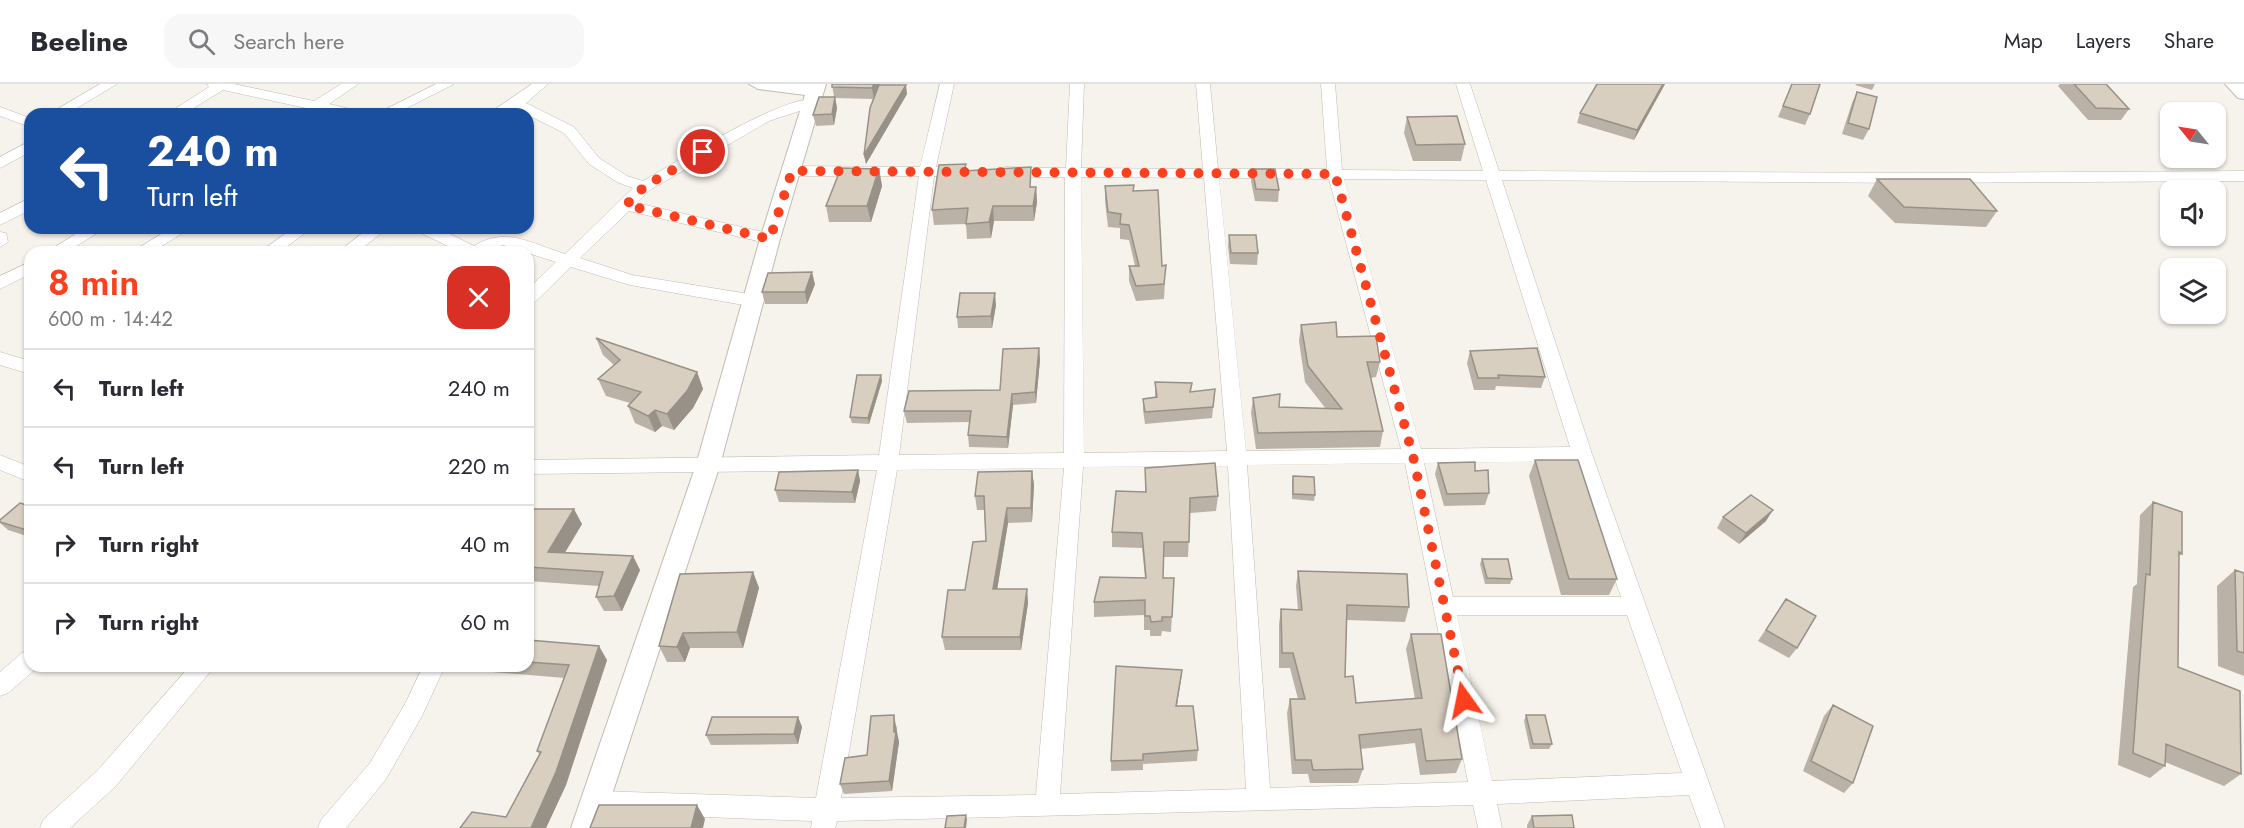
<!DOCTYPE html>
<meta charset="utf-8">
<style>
:root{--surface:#fff;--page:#f7f7f7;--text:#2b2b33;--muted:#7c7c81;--line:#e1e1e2;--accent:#fc3f1d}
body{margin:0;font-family:Jost,sans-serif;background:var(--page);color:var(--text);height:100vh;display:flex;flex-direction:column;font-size:22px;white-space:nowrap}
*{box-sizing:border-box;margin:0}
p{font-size:20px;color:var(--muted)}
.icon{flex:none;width:33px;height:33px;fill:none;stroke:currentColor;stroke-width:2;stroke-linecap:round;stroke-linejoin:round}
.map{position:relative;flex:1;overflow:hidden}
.details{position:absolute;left:24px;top:162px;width:510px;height:426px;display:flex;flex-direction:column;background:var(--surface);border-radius:18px;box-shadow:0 2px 4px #0004}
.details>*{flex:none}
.hud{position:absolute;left:24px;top:24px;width:510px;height:126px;border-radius:18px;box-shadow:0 2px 4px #0004;background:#1a4fa0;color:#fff;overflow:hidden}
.needle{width:39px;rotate:300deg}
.buttons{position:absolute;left:2160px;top:18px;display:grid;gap:12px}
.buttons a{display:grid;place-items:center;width:66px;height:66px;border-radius:12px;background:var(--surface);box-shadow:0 2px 4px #0004;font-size:30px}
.pin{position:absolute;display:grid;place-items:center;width:51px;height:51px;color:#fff;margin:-26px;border:3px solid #fff;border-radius:50%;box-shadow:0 2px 6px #0007}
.me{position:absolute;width:66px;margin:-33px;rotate:348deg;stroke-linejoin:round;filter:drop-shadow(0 0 4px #0008)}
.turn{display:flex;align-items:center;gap:21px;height:126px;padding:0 24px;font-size:27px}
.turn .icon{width:78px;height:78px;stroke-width:2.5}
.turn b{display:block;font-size:42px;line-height:51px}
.round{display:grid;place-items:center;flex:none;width:63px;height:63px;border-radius:18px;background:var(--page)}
.summary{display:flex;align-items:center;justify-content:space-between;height:102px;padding:0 24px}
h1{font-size:36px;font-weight:600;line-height:45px;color:var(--accent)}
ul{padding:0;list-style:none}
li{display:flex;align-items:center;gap:18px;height:78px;padding:0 24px;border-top:2px solid var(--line)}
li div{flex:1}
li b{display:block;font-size:22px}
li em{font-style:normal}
header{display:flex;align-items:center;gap:36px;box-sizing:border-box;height:84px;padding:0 30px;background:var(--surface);border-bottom:2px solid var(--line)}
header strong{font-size:28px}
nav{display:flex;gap:33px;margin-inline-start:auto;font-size:21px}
.search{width:420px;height:54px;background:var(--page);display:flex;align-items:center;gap:15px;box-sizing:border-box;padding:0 21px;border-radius:18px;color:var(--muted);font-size:22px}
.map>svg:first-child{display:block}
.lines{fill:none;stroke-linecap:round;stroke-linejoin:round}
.minor-casing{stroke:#c2bbae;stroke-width:1}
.tertiary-casing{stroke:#c2bbae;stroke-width:2}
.minor{fill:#fff;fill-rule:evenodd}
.tertiary{fill:#fff;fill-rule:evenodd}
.wall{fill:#bab2a6}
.shaded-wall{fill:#979187}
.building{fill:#d8cfc1;stroke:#979187;stroke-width:1.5}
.route{stroke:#fc3f1d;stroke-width:10;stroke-dasharray:0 18}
</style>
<header>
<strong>Beeline</strong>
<div class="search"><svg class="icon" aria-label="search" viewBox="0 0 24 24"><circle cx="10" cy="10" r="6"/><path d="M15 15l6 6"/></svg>Search here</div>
<nav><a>Map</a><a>Layers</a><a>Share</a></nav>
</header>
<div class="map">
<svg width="2244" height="744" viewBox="0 0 2244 744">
<rect width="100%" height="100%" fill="#f6f3ec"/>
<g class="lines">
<defs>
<path id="minor" d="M 100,0 L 117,0 L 67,30 L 49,30 Z
M 207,0 L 234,0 L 314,17 L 341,0 L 358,0 L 329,20 L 359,27 L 361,30 L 313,28 L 306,24 L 223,6 L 184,30 L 167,30 L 209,3 Z
M 436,0 L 454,0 L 395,30 L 376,30 Z
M 532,0 L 548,0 L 526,19 L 574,43 L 599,74 L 627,92 L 643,97 C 673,80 786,9 815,16 L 817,19 L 815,22 L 769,37 L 650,106 L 637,119 L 776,151 L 778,155 L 776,159 L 770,160 L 629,127 L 580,174 L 632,191 L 755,211 L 761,213 L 764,217 L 761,221 L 755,223 L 630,201 L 571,183 L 534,219 L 528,221 L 528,205 L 556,178 L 503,161 L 488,168 L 460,168 L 419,148 L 417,144 L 438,144 L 474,162 C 505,142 533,160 565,170 L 633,104 L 617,98 L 589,80 L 564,49 L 516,25 L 506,30 L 488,30 Z
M 940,0 L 954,0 L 936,83 L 963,83 L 971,88 L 963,93 L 934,92 L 899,371 L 1064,369 L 1065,93 L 1005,93 L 997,88 L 1005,83 L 1066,84 L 1070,0 L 1084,0 L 1081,84 L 1203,85 L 1196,0 L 1210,0 L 1218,85 L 1327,85 L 1321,0 L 1335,0 L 1342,86 L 1483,87 L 1456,0 L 1470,0 L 1499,87 L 1916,89 L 2244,87 L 2244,97 L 1916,99 L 1502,96 L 1592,370 L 1725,744 L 1701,744 L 1689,711 L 1497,720 L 1502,744 L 1478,744 L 1473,721 L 837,737 L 835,744 L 811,744 L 812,737 L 597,729 L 588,726 L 585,718 L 588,710 L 597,707 L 816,714 L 877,386 L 528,390 L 528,376 L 879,371 L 919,92 L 792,92 L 784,87 L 792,82 L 920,83 ZM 1081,93 L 1204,94 L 1227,367 L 1084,369 ZM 1219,94 L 1329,95 L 1401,365 L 1246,367 ZM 1344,95 L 1486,96 L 1570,363 L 1421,365 ZM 1575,377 L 1621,513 L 1453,513 L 1424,379 ZM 1405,379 L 1468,698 L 1270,704 L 1247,381 ZM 1228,382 L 1246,705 L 1060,710 L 1083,383 ZM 1064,384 L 1036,711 L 841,714 L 897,386 ZM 1457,531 L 1627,531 L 1682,689 L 1492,697 Z
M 0,23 L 30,34 L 30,43 L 0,32 Z
M 30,57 L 30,68 L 0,84 L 0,73 Z
M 30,114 L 30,126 L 0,141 L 0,129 Z
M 85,144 L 105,144 L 67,168 L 47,168 Z
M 171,144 L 191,144 L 152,168 L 132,168 Z
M 293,144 L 312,144 L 279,168 L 260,168 Z
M 369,144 L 388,144 L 357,168 L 338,168 Z
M 0,148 L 6,149 L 8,158 L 0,163 Z
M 30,178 L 30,190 L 0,205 L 0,192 Z
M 0,268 L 30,277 L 30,290 L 0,281 Z
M 0,371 L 30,383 L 30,398 L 0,386 Z
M 30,566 L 30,582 L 38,583 L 8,609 L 0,612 L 0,588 L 22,569 Z
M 190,582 L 215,582 L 115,703 L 70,744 L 40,744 L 43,736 L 97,687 Z
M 423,582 L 445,582 L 422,632 L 386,695 L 346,744 L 318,744 L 321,736 L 370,679 L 406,618 Z"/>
<path id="tertiary" d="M 749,0 L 826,0 L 780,155 L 720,381 L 601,744 L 571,744 L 696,381 L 760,155 L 805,11 L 758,5 Z
M 2225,0 L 2244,0 L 2244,15 L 2238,14 Z"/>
</defs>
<use href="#minor" class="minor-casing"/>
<use href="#tertiary" class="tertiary-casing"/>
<use href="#minor" class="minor"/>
<use href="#tertiary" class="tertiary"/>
</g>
<path class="wall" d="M 832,0 L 880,0 L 879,1 L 907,10 L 866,80 L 864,71 L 873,15 L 835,14 L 837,24 L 834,41 L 816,42 L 813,31 L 834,13 Z
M 1597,0 L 1665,0 L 1634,56 L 1577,39 L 1580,29 Z
M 1792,0 L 1810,30 L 1805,41 L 1778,33 Z
M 1856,0 L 1875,0 L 1872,6 L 1855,1 Z
M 2060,0 L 2106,0 L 2129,25 L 2121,36 L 2088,36 L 2058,2 Z
M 1857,8 L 1869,45 L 1863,56 L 1842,50 L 1852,19 Z
M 1407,33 L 1465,60 L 1461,77 L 1413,77 L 1404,49 Z
M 879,85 L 882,102 L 871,138 L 829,138 L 826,122 Z
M 1252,85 L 1279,106 L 1278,118 L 1255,117 L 1251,97 Z
M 966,87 L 1032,103 L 1036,103 L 1037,118 L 1034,137 L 994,137 L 991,154 L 967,155 L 966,140 L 934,141 L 932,126 Z
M 1877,95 L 1997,127 L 1986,143 L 1895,139 L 1868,112 Z
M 1105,102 L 1134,107 L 1162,182 L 1165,196 L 1164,215 L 1136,217 L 1129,197 L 1129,182 L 1135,182 L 1129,156 L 1120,155 L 1120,144 L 1108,143 L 1105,117 Z
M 1229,151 L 1258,169 L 1257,181 L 1230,180 L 1228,162 Z
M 815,200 L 807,220 L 765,220 L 762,208 Z
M 996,221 L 992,244 L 958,244 L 957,233 Z
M 1301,241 L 1337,253 L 1380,278 L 1376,293 L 1371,294 L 1383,347 L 1380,363 L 1256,365 L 1251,329 L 1253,314 L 1279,323 L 1326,325 L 1305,298 L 1299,257 Z
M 596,254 L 697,288 L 703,305 L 693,324 L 674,346 L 662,342 L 655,348 L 635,339 L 628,322 L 630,319 L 606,312 L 598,295 L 614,281 L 603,271 Z
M 1039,264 L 1040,276 L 1036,319 L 1013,321 L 1008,364 L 969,363 L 968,351 L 970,338 L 907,339 L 904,327 L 1000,306 Z
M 1470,267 L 1545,293 L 1541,304 L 1496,302 L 1495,306 L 1474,306 L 1467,279 Z
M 881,291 L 882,297 L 869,340 L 852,339 L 850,333 Z
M 1155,298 L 1192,308 L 1215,305 L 1212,334 L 1145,340 L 1143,326 L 1143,315 L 1155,313 Z
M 1535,376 L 1617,495 L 1609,511 L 1561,511 L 1529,392 Z
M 1438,379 L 1475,387 L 1489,409 L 1485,421 L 1444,422 L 1435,390 Z
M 1145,384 L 1218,412 L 1216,427 L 1190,429 L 1188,473 L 1164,473 L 1163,494 L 1174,494 L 1171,548 L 1162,547 L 1161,552 L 1150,552 L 1150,546 L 1144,546 L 1144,531 L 1094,533 L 1094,518 L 1145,494 L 1142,464 L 1112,463 L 1112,448 L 1145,408 Z
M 858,386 L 860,397 L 855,419 L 779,418 L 775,406 Z
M 1032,387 L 1034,401 L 1032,438 L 1008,439 L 997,505 L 1027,505 L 1028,519 L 1021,566 L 945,566 L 942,553 L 965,506 L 986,457 L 984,426 L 977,426 L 975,412 Z
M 1293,392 L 1315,411 L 1314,417 L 1292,415 L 1292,398 Z
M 2153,418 L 2182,470 L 2179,472 L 2178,583 L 2241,690 L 2224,702 L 2165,678 L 2165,682 L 2150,694 L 2118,681 L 2133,503 L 2137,500 L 2140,431 Z
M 30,422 L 30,453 L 8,446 L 0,439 L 0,436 Z
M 528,425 L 582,440 L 565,468 L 633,472 L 640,486 L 622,527 L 604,527 L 596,513 L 599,502 L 528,497 Z
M 1723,433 L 1766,437 L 1739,460 L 1717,444 Z
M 1482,475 L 1512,495 L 1510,500 L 1485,500 L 1480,480 Z
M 2235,486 L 2244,489 L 2244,592 L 2218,582 L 2217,502 Z
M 1298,487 L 1409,523 L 1405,538 L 1347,536 L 1345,593 L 1356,619 L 1415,615 L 1406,565 L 1411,550 L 1462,675 L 1456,689 L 1420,691 L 1415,659 L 1360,665 L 1363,685 L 1358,699 L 1310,699 L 1308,690 L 1292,690 L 1287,629 L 1290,615 L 1298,615 L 1290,584 L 1279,584 L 1279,540 L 1281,525 L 1298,526 L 1296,502 Z
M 753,488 L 759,504 L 743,564 L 690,564 L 685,578 L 667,578 L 659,562 Z
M 1786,515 L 1797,564 L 1789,574 L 1758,557 Z
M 528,556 L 607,576 L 566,701 L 546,744 L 460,744 L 506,733 L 539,670 L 537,667 L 565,594 L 455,585 L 453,582 L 528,582 Z
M 1182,586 L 1177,622 L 1198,666 L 1197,677 L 1143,680 L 1143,686 L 1111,687 L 1111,677 Z
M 1833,621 L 1853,699 L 1844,709 L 1803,687 L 1824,632 Z
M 1526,631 L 1552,660 L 1549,665 L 1530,665 L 1524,637 Z
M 798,633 L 802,643 L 798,660 L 711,661 L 706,651 Z
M 897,642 L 896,648 L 899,658 L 892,707 L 844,710 L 840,700 L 867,671 Z
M 1532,732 L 1574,744 L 1527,744 L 1527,741 Z"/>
<path class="shaded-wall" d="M 874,0 L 880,0 L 874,15 L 872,4 Z
M 1663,0 L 1665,0 L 1634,56 L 1637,46 Z
M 906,1 L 907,10 L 866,80 L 864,71 Z
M 835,13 L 837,24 L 834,41 L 832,30 Z
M 879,85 L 882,102 L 871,138 L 867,122 Z
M 1036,103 L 1037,118 L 1034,137 L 1033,122 Z
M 993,122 L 994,137 L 991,154 L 989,138 Z
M 812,188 L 815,200 L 807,220 L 805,208 Z
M 995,209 L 996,221 L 992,244 L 991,232 Z
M 1039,264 L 1040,276 L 1036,319 L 1035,308 Z
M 697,288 L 703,305 L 693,324 L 674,346 L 667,330 Z
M 881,291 L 882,297 L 869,340 L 868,334 Z
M 1012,310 L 1013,321 L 1008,364 L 1007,353 Z
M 655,326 L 662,342 L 655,348 L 648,332 Z
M 858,386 L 860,397 L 855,419 L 852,408 Z
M 1032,387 L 1034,401 L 1032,438 L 1031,424 Z
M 1007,424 L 1008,439 L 995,519 L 993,505 Z
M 574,425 L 582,440 L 557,482 L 548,468 Z
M 1773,426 L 1766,437 L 1739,460 L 1746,449 Z
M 633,472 L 640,486 L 622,527 L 614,512 Z
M 753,488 L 759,504 L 743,564 L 737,548 Z
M 1027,505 L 1028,519 L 1021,566 L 1020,553 Z
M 683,549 L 690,564 L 685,578 L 677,563 Z
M 599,562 L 607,576 L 566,701 L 546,744 L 531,744 Z
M 1182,586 L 1181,596 L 1175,632 L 1176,622 Z
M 894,631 L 899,658 L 892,707 L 889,697 L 894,648 Z
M 798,633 L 802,643 L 798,660 L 794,650 Z
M 697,721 L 705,735 L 703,744 L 691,744 Z
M 966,731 L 967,736 L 966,744 L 964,744 Z"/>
<path class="building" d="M 832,0 L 874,0 L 872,4 L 832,3 Z
M 1597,0 L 1663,0 L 1637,46 L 1580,29 Z
M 1792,0 L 1820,0 L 1810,30 L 1783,22 Z
M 2074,0 L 2106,0 L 2129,25 L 2096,24 Z
M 879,1 L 906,1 L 864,71 L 870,24 Z
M 1857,8 L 1877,13 L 1869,45 L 1848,39 Z
M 819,13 L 835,13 L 832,30 L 813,31 Z
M 1457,32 L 1465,60 L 1416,61 L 1407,33 Z
M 966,80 L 964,87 L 1031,83 L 1030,103 L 1036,103 L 1033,122 L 993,122 L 989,138 L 966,140 L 968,124 L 932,126 L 939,81 Z
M 841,84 L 879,85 L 867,122 L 826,122 Z
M 1252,85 L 1275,85 L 1279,106 L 1256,105 Z
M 1877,95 L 1970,95 L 1997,127 L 1904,123 Z
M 1134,101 L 1133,107 L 1158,106 L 1162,182 L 1166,181 L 1164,200 L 1136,202 L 1129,182 L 1139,182 L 1129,141 L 1120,140 L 1121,130 L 1108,128 L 1105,102 Z
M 1229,151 L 1256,151 L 1258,169 L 1231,169 Z
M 812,188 L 805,208 L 762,208 L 768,189 Z
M 960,209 L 995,209 L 991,232 L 957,233 Z
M 1336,238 L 1337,253 L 1376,252 L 1380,278 L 1367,278 L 1383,347 L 1258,349 L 1253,314 L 1280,310 L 1279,323 L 1342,325 L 1308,282 L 1301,241 Z
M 596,254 L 697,288 L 687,307 L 667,330 L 655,326 L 648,332 L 628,322 L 641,308 L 598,295 L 620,276 Z
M 1039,264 L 1035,308 L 1012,310 L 1007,353 L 968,351 L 971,327 L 904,327 L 909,307 L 1000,306 L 1003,265 Z
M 1537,264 L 1545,293 L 1498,291 L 1499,294 L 1478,294 L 1470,267 Z
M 857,291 L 881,291 L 868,334 L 850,333 Z
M 1155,298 L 1192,299 L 1190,308 L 1215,305 L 1213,323 L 1145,328 L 1143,315 L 1157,313 Z
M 1535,376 L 1578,376 L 1617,495 L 1569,495 Z
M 1475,378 L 1475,387 L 1488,386 L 1489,409 L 1447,410 L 1438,379 Z
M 1215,379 L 1218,412 L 1190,414 L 1189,458 L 1164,458 L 1163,494 L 1174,494 L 1172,533 L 1162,533 L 1162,537 L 1151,538 L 1150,532 L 1145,532 L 1145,516 L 1094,518 L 1100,493 L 1146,494 L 1142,449 L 1112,448 L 1116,407 L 1146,408 L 1145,384 Z
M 858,386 L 852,408 L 775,406 L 779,388 Z
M 1032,387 L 1031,424 L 1007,424 L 993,505 L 1027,505 L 1020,553 L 942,553 L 948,506 L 965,506 L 973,458 L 986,457 L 984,412 L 975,412 L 978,388 Z
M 1293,392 L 1314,393 L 1315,411 L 1293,410 Z
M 1751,411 L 1773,426 L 1746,449 L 1723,433 Z
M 2153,418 L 2182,428 L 2182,470 L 2179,468 L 2178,583 L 2240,607 L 2241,690 L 2166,660 L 2165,682 L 2133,669 L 2146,490 L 2150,491 Z
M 20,419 L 30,422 L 30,447 L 0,438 L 0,436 Z
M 528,425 L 574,425 L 548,468 L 633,472 L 614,512 L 596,513 L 603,488 L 528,483 Z
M 1482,475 L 1508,475 L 1512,495 L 1487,494 Z
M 2235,486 L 2244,489 L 2244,569 L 2237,567 Z
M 1298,487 L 1407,490 L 1409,523 L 1347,521 L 1345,593 L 1353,592 L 1356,619 L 1422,614 L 1411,550 L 1441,550 L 1462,675 L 1426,677 L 1421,645 L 1359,651 L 1363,685 L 1313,686 L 1311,676 L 1295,676 L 1290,615 L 1305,615 L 1293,569 L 1282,569 L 1281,525 L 1302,526 Z
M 753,488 L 737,548 L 683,549 L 677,563 L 659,562 L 680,490 Z
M 1786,515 L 1816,532 L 1797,564 L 1766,546 Z
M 528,556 L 599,562 L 556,688 L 531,744 L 460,744 L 472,728 L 506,733 L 541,668 L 537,667 L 569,581 L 528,578 Z
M 1116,582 L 1182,586 L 1176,622 L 1193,622 L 1198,666 L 1143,670 L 1143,676 L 1111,677 Z
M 1833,621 L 1873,642 L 1853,699 L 1811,677 Z
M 894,631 L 894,648 L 896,648 L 889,697 L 840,700 L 845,674 L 867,671 L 871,632 Z
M 1526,631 L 1545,631 L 1552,660 L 1533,660 Z
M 712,633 L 798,633 L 794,650 L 706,651 Z
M 599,721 L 697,721 L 691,744 L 590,744 Z
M 966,731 L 964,744 L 945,744 L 947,732 Z
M 1572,731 L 1574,744 L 1534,744 L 1532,732 Z"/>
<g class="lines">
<path class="route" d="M 703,68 L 644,103 L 626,121 L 770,155 L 792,87 L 1335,90 L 1413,372 L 1464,616"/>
</g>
</svg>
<div class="buttons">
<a><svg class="needle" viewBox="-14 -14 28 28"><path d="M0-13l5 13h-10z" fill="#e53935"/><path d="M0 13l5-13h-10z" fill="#7c7c81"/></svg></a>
<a><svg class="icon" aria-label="sound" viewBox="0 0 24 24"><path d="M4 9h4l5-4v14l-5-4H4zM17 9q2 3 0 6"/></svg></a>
<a><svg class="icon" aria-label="layers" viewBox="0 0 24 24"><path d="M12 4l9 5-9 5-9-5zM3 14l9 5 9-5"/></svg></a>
</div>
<div class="pin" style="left:703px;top:68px;background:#d93025"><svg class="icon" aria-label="arrive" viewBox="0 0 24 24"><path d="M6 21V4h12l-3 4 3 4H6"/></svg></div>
<svg class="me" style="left:1464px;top:616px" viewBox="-20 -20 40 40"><path d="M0-17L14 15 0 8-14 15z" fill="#fc3f1d" stroke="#fff" stroke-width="4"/></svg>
<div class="hud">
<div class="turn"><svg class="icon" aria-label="left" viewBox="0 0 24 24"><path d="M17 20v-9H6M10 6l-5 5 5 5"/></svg><div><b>240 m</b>Turn left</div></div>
</div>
<section class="details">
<div class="summary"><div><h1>8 min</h1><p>600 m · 14:42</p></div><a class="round" style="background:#d93025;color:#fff"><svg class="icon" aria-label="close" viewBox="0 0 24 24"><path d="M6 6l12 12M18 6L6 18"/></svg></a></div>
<ul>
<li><svg class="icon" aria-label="left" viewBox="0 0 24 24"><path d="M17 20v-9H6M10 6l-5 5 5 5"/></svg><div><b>Turn left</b></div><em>240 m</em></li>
<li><svg class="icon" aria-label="left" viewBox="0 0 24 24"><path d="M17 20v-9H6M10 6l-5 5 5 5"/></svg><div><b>Turn left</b></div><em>220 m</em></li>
<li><svg class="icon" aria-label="right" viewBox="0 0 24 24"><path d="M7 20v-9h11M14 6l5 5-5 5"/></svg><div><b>Turn right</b></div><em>40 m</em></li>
<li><svg class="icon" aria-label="right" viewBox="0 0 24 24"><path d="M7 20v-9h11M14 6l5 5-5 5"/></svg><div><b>Turn right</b></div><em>60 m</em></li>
</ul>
</section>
</div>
